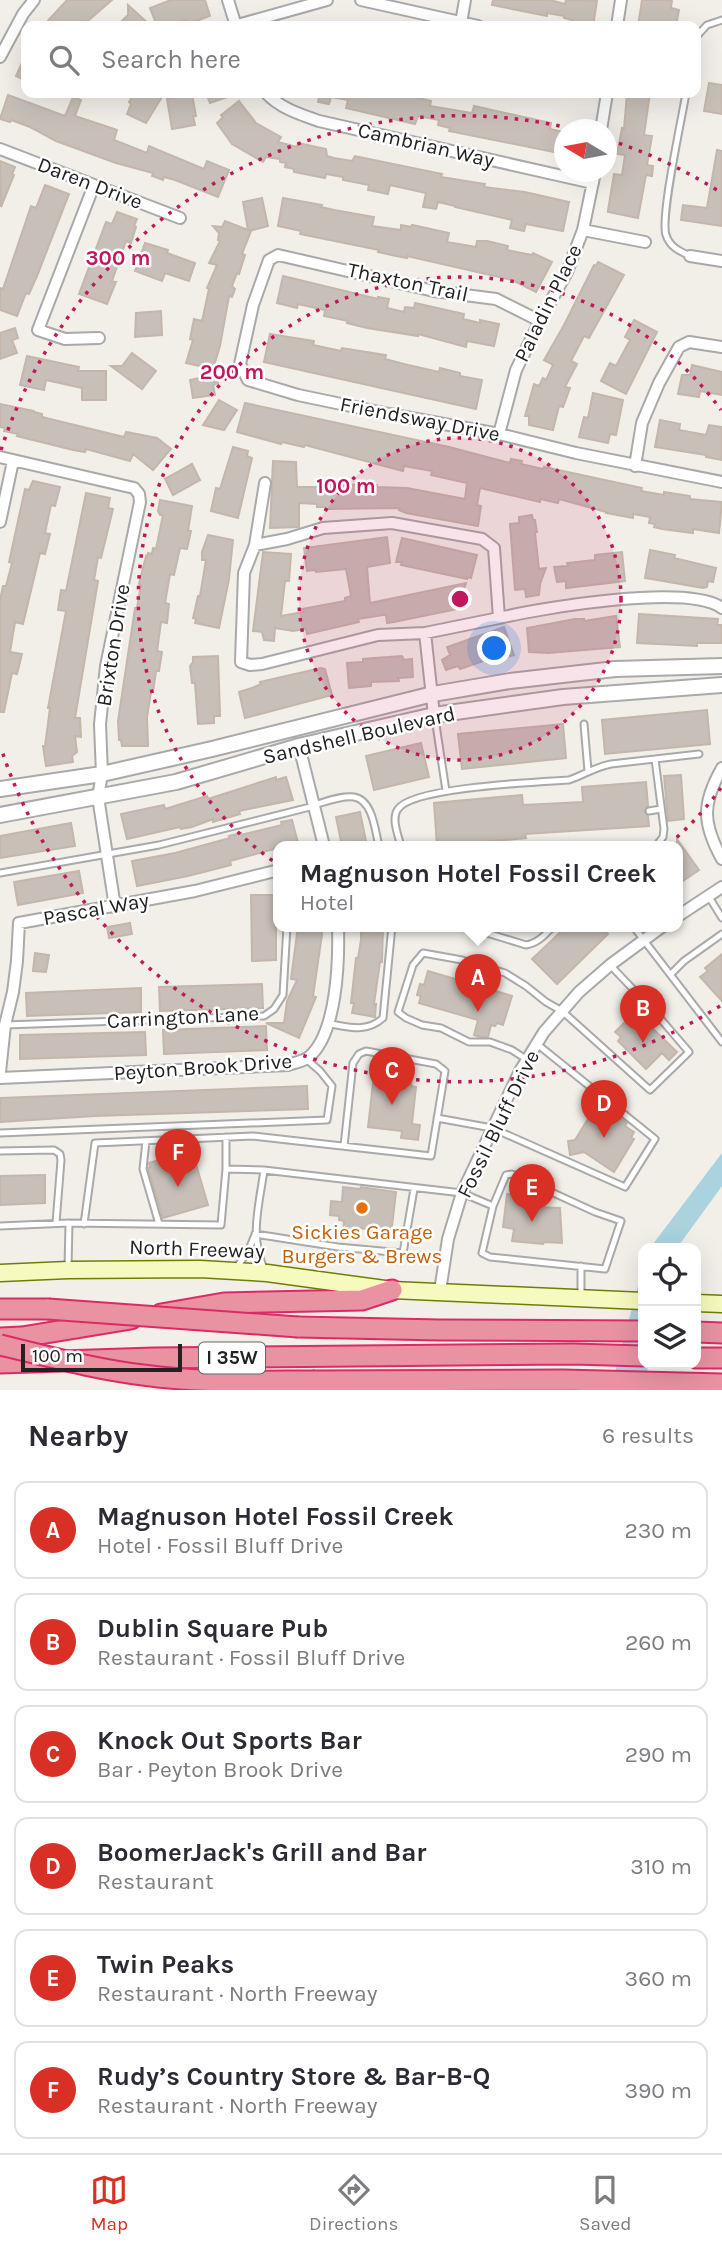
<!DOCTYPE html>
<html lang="en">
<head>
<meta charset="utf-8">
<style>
  body { margin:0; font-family:Karla,sans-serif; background:#f2f2f3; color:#2b2b33 }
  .controls { position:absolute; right:21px; bottom:21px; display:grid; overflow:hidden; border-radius:14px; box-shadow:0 7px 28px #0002 }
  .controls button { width:63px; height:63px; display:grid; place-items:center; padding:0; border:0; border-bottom:2px solid #e1e1e2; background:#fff; color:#2b2b33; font:35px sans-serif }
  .compass { position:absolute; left:554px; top:119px; width:63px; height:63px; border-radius:50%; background:#fff; box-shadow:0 7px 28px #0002; rotate:280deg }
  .scale { position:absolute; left:21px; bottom:18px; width:161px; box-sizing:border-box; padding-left:7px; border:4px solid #222; border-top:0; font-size:19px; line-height:24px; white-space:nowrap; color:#222; -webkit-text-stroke:5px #fff; paint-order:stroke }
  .you { position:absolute; left:495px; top:649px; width:24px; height:24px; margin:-18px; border:5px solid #fff; border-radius:50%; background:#1a73e8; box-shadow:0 0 0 10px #1a73e833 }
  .badge { display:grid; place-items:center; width:46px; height:46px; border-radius:50%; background:#d93025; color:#fff; font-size:23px; font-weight:700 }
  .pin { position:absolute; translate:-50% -58px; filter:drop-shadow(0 2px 4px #0008) }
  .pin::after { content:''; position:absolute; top:37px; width:24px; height:21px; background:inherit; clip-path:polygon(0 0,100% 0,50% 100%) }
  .popup { position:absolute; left:273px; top:841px; width:410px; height:91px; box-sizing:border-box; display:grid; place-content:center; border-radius:14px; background:#fff; filter:drop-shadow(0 2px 5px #0005); font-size:23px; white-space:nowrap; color:#7c7c81 }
  .popup b { font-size:26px; color:#2b2b33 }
  .popup::after { content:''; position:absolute; left:50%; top:100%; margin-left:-14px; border:14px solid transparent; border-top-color:#fff }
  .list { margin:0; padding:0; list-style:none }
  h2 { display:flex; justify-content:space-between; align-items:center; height:91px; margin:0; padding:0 28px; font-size:30px }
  h2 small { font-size:23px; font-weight:400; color:#7c7c81 }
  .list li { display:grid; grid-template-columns:46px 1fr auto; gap:21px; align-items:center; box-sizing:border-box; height:98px; margin:0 14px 14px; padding:0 14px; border:2px solid #e1e1e2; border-radius:14px }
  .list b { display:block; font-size:26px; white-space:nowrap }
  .list p { margin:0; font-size:23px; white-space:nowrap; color:#7c7c81 }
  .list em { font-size:23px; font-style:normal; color:#7c7c81 }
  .icon { flex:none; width:38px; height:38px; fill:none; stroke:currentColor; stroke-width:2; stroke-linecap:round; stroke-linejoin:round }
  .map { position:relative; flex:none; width:722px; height:1390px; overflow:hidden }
  .search { position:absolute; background:#fff; box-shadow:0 7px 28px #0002; left:21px; right:21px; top:21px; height:77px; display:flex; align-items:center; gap:18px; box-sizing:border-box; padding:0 24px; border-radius:14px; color:#7c7c81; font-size:26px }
  .sheet { height:763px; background:#fff }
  nav { display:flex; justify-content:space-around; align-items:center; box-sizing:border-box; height:98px; border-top:2px solid #e1e1e2; background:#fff; font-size:19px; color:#7c7c81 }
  nav a { display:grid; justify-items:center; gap:4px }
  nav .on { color:#d93025 }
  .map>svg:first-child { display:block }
</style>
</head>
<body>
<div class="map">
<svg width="722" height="1390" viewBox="0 0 722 1390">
  <rect width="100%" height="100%" fill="#f2efe9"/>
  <!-- water -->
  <path fill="#aad3df" d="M722,1153V1186L677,1248H650Z
    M643,1267V1364H649L643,1390H610Z"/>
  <!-- building -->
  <path fill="#c7bfb8" stroke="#c4b6ab" stroke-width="2" d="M67,0H112L82,26H43Z
    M171,0H205L210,16L188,24L186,20L170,26H157L150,8Z
    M493,0H550L565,4L566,0L597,1L593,26L571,23L572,20L564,18V16L547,13V16L492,5Z
    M642,0H672L671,8L679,10L676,26H638Z
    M128,5L151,26H128L122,21L128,15Z
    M26,54V81L16,76Z
    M709,83L722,85V114L704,111Z
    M134,93H154L162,97L146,123L127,114L131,104L129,102Z
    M206,93H236V94L210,103Z
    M320,93H406V95L431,101L430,106L472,113L474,106L551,123L550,129L564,132V154L449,131L450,128L438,125L439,120L418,116L415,124L346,108L348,100L331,97L329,104L318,102Z
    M627,93H650L644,135L652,136L647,165L653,166L652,176L646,175L638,218L608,212V210L614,174L622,175L625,155L617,154L622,128L624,129Z
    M192,94L196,116H193L195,125L172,129L167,99Z
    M8,95L65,116L73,97L81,100L75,116L117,130L114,140L147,153L149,146L204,169L207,161L229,170L218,197L175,180L164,177L163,180L152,176L153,173L116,163L56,141L30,127L11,120L10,122L0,119Z
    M239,101L256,123L281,137L278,142L297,147L298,143L326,149L327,156L334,158L352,161L355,156L442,174L441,177L485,184L484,187L525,192L569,202L563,231L526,224L524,231L510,228L512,220L455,207V206L438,202L436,209L423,207L426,193L390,185L388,194L368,190L369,185L343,180V177L326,174L325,178L294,172V169L285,167L286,163L280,162V159L266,157L263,162L232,144L217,123L223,117L221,115Z
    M717,150L722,151V226L681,220L683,205L707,208Z
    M0,161L15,167L12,174L14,175L1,207Z
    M45,185L69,194L37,276L29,294L26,293L17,316L0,310V288L3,289L31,206L36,208Z
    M262,198L268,226L249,231H251L242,254L245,255L239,274L237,273L232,286L235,289L232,297L229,296L220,346L213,369L186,363L193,340L190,339L194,319L202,321L209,289L207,288L217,265L209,263L220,241L218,240L219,233L213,226L222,227L225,221L248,230L243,202Z
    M283,198L322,205L321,207L334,210L374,217L372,226L401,230V225L411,227L412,225L449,233L447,242L476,247L477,241H487L508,246L507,250L532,255L533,253L552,262L536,292L512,280L407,256V258L396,256L378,252L379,250L300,234L301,231L278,226Z
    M117,212L137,219L134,226L136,227L131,243L126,241L112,281L116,282L107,304L79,294L106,222L112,224Z
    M145,243L168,250L167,253L195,263L189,281L165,273L162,281L135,271Z
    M598,262L624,275L589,338L584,336L571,361L577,364L565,387L570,388L563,407L559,406L553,430L529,425V416H525L534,384L539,386L543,378L546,380L553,365L544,360L564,325L594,265L596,266Z
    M283,276L378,299V297L389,299L387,308L404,312L405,307L414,308L415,303L464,314L463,319L480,323V320L499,324L494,346L467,341L466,347L418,334V336L367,328L347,323L348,321L324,316L325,310L298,304L297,308L277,303Z
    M161,311L162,335L135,337L136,313Z
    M634,320L657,332L626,394L601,381L610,363L616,366L630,340L625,337Z
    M15,328L18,338L12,340L17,353L0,359V333Z
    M270,334L314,341L313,345L341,351L342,348L386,355L385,359L408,365L439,372L440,368L460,373V376L482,380L476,409L264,362Z
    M132,353L156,371L142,389L111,366H122Z
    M27,356L79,367L78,371H106V400H82V388L46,380L44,390L20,385Z
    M692,365L722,372V395L700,391L699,397L678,394L682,375H690Z
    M217,374L218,383L213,385L215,395L193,398L190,380Z
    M593,393L623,400L616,435L610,434L608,443L579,437L584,417L588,418Z
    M219,400L237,410L224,430L203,425Z
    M245,403L449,447L510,463L511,459L522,461L521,464L543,469L544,467L642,488L641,491L664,495V492L690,496V499L722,502L719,533L693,529V533L662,529L654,527L655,524L649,523L650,517L633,514V518L606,513V512L559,499L558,503L540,499V502L480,488L477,505L481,506L478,526L406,513L399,510L400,508L325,509V507H317V504L299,503V527L270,528L273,461L296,462L297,487H325V484L377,485V487L407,488L465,499L467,483L431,475L432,471L404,466L403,471L305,445L304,447L282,442L281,444L237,432Z
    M0,404L34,411V412L42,414V417L124,437L126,432L157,438L171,449L153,470L133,454L130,461L86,449L85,452L73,450L17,436L18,434L4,431L5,428L0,427Z
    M660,420L680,424L679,430L706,435L709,425L722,427V460L706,457V455L655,447Z
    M233,447L248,451L247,456L252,458L238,518L211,511L216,488L220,489Z
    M192,464L200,480L173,495L165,479Z
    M33,481L60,487L55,506L51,505L45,533L50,534L45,554L40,553L23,624L15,622L10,652L22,654L17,674L12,673L4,712H0V600L3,586H6L12,563L9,562L25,489L29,490Z
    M86,493L110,498L108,508L113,509L101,558L98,557L94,580L98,581L75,718H80L81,737L75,736L77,752L72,756L73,762L46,766L43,746H45L50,708H48L66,611L58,610L61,590L66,591Z
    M160,500L192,506L188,531H191L187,549L180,548L174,575L170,574L165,603L169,604L167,623L161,622L157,651L162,652L159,671H156L153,692H151L147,717L148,746H122L121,740H119L118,721L135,608H137L141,585L139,584L146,556L147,557L148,553L152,554L153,548L156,549L163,515H160L158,511Z
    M532,515L533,520H535L537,532H535L539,569L546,568L540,584L539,595L526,597L525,589L515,590L510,524L519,523V517Z
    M208,535L233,540L229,579L219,628L195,623L196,619L193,618L198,596H200L206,560H202V552Z
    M387,537L390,563L367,567L370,603L466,583L464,589L467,607L394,622L387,623L386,615H383L358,619L359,622L307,634L306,629L293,631L275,628L274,641L264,640L262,632L253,631L263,552L291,554L289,581H285L281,616L303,612L302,609L345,601V598L351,596L346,569L316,572L315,570L307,571L304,548Z
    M402,538L477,555L471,578L467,577V579L401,565L402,562H396Z
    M650,550L675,555L674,558L716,568L713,582L708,581L707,587L703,588L645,578Z
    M622,552L625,581L566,588V581L557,582L554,567L568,566L567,563L595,560V555Z
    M639,614L718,619L717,625H722V643H697V646L637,643Z
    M616,616L620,647L548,653L529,652L527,628L575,619H584V621Z
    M504,627L514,655L487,663L486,660L460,669L458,666L446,670L442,660L450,655L447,647Z
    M218,656L220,716H214V723L198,724L195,683H192L190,666L193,662V657Z
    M402,656L404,660L412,659L413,677L398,678L399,681L371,682V686L349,688L347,663L363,662V659L374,658Z
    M321,668L325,669L332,695L245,718L239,692L252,688L261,684L260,682Z
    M707,710L710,744L605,754L602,720Z
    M563,724L566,758L462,769L458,734Z
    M421,743L429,777L374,790L366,756Z
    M681,775L684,819L668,821L664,776Z
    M276,777V780L286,777L293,800L239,811L240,814L213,822V819L192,827L181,829L180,827L127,839L121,814L164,805L165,809L207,796L208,799Z
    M646,782L648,806L644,811L648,816L649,826L525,834L526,838L460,844V846H437L434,803L522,795L523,805L583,802L582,787Z
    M360,812L367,846H342L336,817Z
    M292,820L298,843L278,846V848L230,861L231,865L188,876L137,886L132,861L175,853L230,838L229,836L241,833V835L282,825L281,822Z
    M71,823L75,846L0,858V836Z
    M677,839L699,870L677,885Z
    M79,871L83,893L18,905L14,882Z
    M251,895H276V960L252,961Z
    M130,923L132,934L109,938L107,927Z
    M298,926H321L322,935L313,996L316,997L299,1038L266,1023H284L287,1001L297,980L291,979Z
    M361,926L383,927L382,962H380L374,1004H376L375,1017L352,1013L354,1003H351L356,958H358L361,940Z
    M567,926H600L608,934L557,984L532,959Z
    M35,953L49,955L46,972L33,971Z
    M722,954V1001L700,977L708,971L705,968Z
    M428,971L512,996L503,1025L497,1023L495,1026L491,1025L488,1037H480L474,1035L478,1020L419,1003L421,996L417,995L420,984L424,985Z
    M262,984L263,1008L160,1011L159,987Z
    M141,988V1012L27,1016L26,993Z
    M633,1014L639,1020L641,1017L677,1052L669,1060L662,1053L646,1069L618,1041L621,1037L615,1032Z
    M266,1026L267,1050L164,1054L163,1030Z
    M145,1032L146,1055L20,1059V1035Z
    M393,1061L413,1065L411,1086L416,1087L412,1124L420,1125L418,1140L401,1138L402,1131L368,1127L373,1083L390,1085Z
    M307,1086L308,1109L95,1116L0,1122V1098Z
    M602,1104L627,1123L625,1126L634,1132L631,1138L634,1139L614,1172L584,1152L570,1155L568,1141L575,1140L591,1114L594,1116Z
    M193,1154L208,1205L163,1218L148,1168H150L149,1163L172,1156L173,1160Z
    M45,1175V1203L0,1205V1176Z
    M343,1187L360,1189L361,1187L396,1192L392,1226L385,1233L355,1227L354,1233L343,1232L344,1221L339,1220V1216L330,1215L331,1201L342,1202Z
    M507,1194L537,1197L536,1207L560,1208L562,1243L544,1242L543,1244L512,1241L514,1229L503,1227Z"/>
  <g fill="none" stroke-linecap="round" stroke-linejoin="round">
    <defs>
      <path id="service" d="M696,37L707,25L722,20
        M686,93C682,118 660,217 666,235C670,247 679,251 690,256
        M435,718L446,791
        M584,724L588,771
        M655,759L664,829L663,837L656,846
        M314,805C325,802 342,795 354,797C373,800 375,831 379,846
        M649,811L661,809
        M401,846C398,835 391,818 398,809C413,787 539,782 569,780C584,775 595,767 611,764L699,754
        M0,873L159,845L314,806
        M709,897L722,918
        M464,926L526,945C538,943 545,935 553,926
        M633,926L722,1042
        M671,974L684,961L722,934
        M330,1024C350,1027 366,1033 383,1018L392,926
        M5,1025L264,1016L274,1009L283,995L287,926
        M526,1059L512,1050L490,1042H469L441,1028L422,1025L406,1018L398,1012L413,965L423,953L462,960L505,973L526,986L546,1002L562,1011L650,1090L689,1052L653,1010L610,965
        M437,1118L492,1128L625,1187L655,1139L537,1044
        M0,1133L327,1120L332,1086L320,1071L306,1059
        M146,1141L143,1169L159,1224
        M0,1151L54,1150L60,1154L61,1160L56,1223
        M226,1169L264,1170
        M84,1224L95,1143L253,1136L431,1156L445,1071L436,1064L366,1051L359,1054L353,1063L344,1146
        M0,1226L69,1223
        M255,1234L338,1247L403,1253L414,1189
        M68,1268L69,1223L221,1225L226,1169V1137
        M236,1268L248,1252L254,1237
        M265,1271C249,1236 259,1207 264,1170L462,1193L493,1206L482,1253L490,1257L605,1269L621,1221L595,1212L512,1174L506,1175L493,1206
        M581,1298V1266"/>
      <path id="minor" d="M228,0L236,26
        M361,0L478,26
        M461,23L465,0
        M234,26L327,0
        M617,26L621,0
        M0,57L23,14L34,0
        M266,93C280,108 299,114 319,121L593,183
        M601,130L607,93
        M0,149L180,218
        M94,185L38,330L65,339L99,338
        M583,230L645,242
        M690,256L722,261
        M540,321L496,299L434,291L278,255L269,260L253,305L240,364L248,380L298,395L389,414L499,434L576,453L722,482
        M499,434L516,370L540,321L567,272L583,230L595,172
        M0,457L134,488L139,494L140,502L106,666L100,724L102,774L98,797L115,907
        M635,466L642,423L659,383L679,347L689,342L722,347
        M0,522L13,461
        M255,545L287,539L323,528L392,523L482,539L494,548L499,618L425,633L378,635L262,664L250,665L241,662L244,573L255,545L265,483
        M499,618C542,608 688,583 722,608
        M425,633L434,715
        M299,746L324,846
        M722,768C702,803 702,823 722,859
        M678,916L722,887
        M0,1072L5,1025L13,992L17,961L19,923L195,891L279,870
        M0,1078L288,1065C294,1063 304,1061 309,1057C337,1033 339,962 338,926
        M440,1291L448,1239L462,1193L520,1071L544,1032L579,992L610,965L663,926"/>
      <path id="tertiary" d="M0,789L102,774L212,749L433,694L510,681L615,669L722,666
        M0,815L176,782L299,746L434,715L563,697L722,685"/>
      <path id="secondary" d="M0,1273L68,1270L200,1269L267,1273L392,1290L643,1301
        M696,1303L722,1304"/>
      <path id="motorway" d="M0,1309H48
        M161,1314L224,1303L362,1300L392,1290
        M298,1327L440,1330L643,1331
        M696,1332L722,1333
        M0,1338L22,1337L131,1319
        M696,1358H722
        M0,1363L154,1358L573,1354L643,1356
        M315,1381L563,1380L722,1384"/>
    </defs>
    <!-- service casing -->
    <use href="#service" stroke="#a9a9a9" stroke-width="9"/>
    <!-- minor casing -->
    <use href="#minor" stroke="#a9a9a9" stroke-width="14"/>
    <!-- tertiary casing -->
    <use href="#tertiary" stroke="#a9a9a9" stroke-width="18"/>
    <!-- secondary casing -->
    <use href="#secondary" stroke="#707d05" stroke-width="19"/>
    <!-- motorway casing -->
    <use href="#motorway" stroke="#dc2a67" stroke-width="23"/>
    <!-- service -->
    <use href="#service" stroke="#fff" stroke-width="5"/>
    <!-- minor -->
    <use href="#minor" stroke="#fff" stroke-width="10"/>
    <!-- tertiary -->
    <use href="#tertiary" stroke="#fff" stroke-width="14"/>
    <!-- secondary -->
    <use href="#secondary" stroke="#f7fabf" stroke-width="16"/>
    <!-- motorway -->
    <use href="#motorway" stroke="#e892a2" stroke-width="19"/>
    <defs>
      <path id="motorway-bridge" d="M48,1309L298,1327
        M0,1345C47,1356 94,1369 143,1375C200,1383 258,1381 315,1381"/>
    </defs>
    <!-- motorway-bridge casing -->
    <use href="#motorway-bridge" stroke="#dc2a67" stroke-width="23" stroke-linecap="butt"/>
    <!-- motorway-bridge -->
    <use href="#motorway-bridge" stroke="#e892a2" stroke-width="19"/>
  </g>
  <!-- distance rings -->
  <circle cx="460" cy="599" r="161" fill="#c2185b" fill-opacity=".12"/>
  <g fill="none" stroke="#c2185b" stroke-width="3.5" stroke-dasharray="3.5 7">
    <circle cx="460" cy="599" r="161"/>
    <path d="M721 788A322 322 0 1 1 721 410"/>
    <path d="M720 1006A483 483 0 0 1 1 748M1 450A483 483 0 0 1 573 129M609 140A483 483 0 0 1 720 192"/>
  </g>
  <!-- markers -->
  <circle fill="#e8710a" stroke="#fff" stroke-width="2.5" cx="362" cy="1208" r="7"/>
  <g text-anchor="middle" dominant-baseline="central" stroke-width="5" stroke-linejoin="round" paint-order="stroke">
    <!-- shield labels -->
    <rect fill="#fff" stroke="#646464" stroke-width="2" x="199" y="1342.5" width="66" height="31" rx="5"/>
    <g font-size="19" font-weight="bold" fill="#222">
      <text x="232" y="1358">I 35W</text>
    </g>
    <!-- street labels -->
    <g font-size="21" fill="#222" stroke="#fff">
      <text transform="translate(426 145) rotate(13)">Cambrian Way</text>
      <text transform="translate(90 183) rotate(21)">Daren Drive</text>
      <text transform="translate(408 282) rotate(12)">Thaxton Trail</text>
      <text transform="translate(548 303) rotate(-64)">Paladin Place</text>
      <text transform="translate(420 419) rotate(11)">Friendsway Drive</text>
      <text transform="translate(113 645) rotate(-81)">Brixton Drive</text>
      <text transform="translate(359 735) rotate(-13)">Sandshell Boulevard</text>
      <text transform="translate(96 909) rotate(-10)">Pascal Way</text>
      <text transform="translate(183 1017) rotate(-3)">Carrington Lane</text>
      <text transform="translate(203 1067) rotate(-4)">Peyton Brook Drive</text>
      <text transform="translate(498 1124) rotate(-64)">Fossil Bluff Drive</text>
      <text transform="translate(197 1249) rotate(2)">North Freeway</text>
    </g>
    <!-- food labels -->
    <g font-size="21" fill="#c56008" stroke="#fff">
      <text x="362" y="1232">Sickies Garage<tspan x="362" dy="24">Burgers &amp; Brews</tspan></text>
    </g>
  </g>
  <circle cx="460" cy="599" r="10" fill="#c2185b" stroke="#fff" stroke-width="3.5"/>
  <g font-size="21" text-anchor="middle" font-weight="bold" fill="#c2185b" stroke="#fff" stroke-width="5" stroke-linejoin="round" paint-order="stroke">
    <text x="118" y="265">300 m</text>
    <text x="232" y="379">200 m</text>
    <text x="346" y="493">100 m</text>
  </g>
</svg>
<div class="controls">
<button><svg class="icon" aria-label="locate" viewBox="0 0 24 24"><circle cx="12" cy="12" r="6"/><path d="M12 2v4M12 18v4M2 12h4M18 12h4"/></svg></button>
<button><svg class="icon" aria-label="layers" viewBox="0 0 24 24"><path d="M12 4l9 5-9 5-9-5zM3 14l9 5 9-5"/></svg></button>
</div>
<svg class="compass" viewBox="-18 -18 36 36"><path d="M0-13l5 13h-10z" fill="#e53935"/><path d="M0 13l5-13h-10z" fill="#7c7c81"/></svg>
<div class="scale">100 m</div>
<div class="you"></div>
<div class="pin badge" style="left:478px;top:1012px">A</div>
<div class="popup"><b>Magnuson Hotel Fossil Creek</b>Hotel</div>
<div class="pin badge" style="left:643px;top:1043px">B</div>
<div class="pin badge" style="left:392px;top:1105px">C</div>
<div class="pin badge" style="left:604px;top:1138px">D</div>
<div class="pin badge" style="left:532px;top:1222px">E</div>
<div class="pin badge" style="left:178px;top:1187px">F</div>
<div class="search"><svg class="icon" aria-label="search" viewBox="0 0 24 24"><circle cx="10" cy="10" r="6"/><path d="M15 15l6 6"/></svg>Search here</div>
</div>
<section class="sheet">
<h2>Nearby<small>6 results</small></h2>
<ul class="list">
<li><span class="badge">A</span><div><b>Magnuson Hotel Fossil Creek</b><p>Hotel · Fossil Bluff Drive</p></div><em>230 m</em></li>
<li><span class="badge">B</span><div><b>Dublin Square Pub</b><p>Restaurant · Fossil Bluff Drive</p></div><em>260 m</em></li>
<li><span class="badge">C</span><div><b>Knock Out Sports Bar</b><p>Bar · Peyton Brook Drive</p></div><em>290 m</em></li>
<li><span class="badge">D</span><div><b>BoomerJack's Grill and Bar</b><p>Restaurant</p></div><em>310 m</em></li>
<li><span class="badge">E</span><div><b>Twin Peaks</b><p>Restaurant · North Freeway</p></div><em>360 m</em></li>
<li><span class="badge">F</span><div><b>Rudy’s Country Store &amp; Bar-B-Q</b><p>Restaurant · North Freeway</p></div><em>390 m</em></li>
</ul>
</section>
<nav>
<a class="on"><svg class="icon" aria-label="map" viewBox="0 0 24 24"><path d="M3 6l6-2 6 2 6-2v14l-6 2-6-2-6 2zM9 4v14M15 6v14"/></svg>Map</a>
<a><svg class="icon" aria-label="directions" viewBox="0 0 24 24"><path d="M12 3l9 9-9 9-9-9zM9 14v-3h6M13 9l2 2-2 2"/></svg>Directions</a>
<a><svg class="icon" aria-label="saved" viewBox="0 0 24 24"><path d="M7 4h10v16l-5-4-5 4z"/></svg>Saved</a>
</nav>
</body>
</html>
